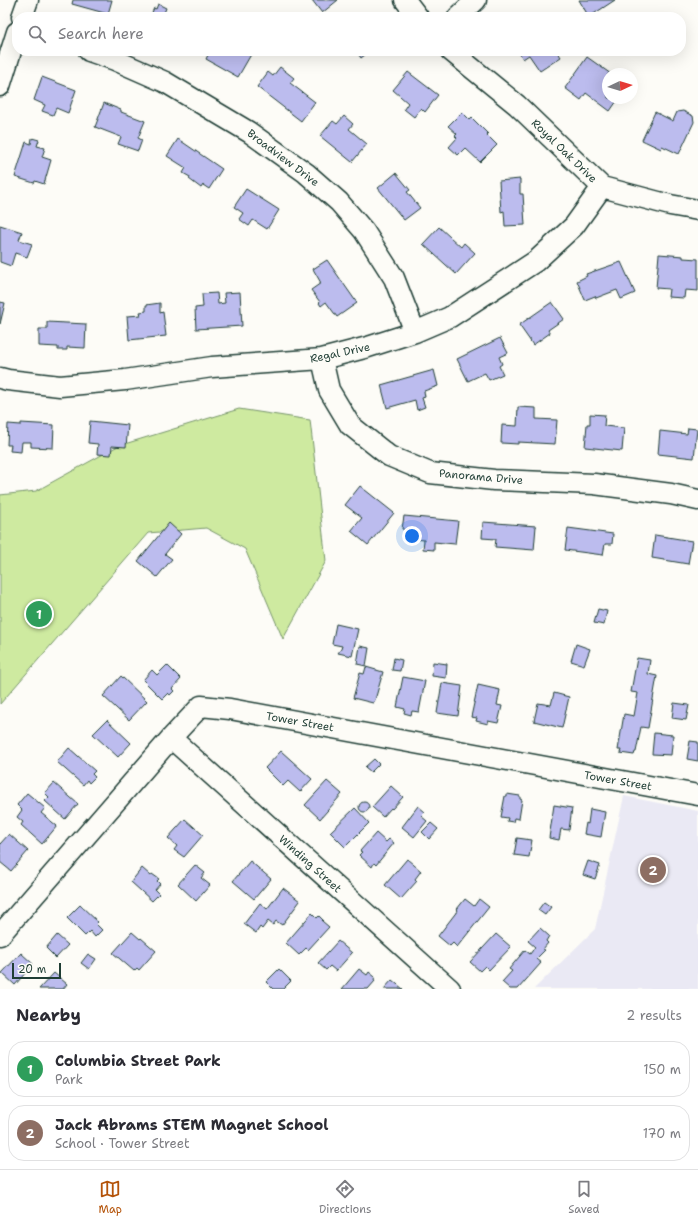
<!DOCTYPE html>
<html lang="en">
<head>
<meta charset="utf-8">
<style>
  body { margin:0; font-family:"Shantell Sans",sans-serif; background:#f2f2f3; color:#2b2b33 }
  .compass { position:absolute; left:602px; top:68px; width:36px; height:36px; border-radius:50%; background:#fff; box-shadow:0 4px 16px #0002; rotate:86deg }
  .scale { position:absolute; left:12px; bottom:10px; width:49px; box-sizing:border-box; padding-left:4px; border:2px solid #1f3d34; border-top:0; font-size:11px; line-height:14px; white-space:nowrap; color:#1f3d34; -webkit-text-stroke:3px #fdfcf7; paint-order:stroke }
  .you { position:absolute; left:412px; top:536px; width:14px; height:14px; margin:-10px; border:3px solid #fff; border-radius:50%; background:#1a73e8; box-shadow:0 0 0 6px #1a73e833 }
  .badge { display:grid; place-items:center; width:26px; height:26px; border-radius:50%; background:#b45309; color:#fff; font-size:13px; font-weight:700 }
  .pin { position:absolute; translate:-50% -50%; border:2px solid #fff; box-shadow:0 1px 4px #0006 }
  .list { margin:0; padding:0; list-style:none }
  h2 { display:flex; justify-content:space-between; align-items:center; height:52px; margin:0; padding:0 16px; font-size:17px }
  h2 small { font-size:13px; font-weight:400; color:#7c7c81 }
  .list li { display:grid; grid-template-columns:26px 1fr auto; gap:12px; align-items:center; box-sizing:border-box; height:56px; margin:0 8px 8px; padding:0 8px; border:1px solid #e1e1e2; border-radius:16px }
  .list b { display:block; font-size:15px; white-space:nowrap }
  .list p { margin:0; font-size:13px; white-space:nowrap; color:#7c7c81 }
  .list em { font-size:13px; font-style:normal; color:#7c7c81 }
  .icon { flex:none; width:22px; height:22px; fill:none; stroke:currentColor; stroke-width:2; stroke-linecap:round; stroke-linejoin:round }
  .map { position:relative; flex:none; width:698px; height:989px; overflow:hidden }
  .search { position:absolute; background:#fff; box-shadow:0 4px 16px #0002; left:12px; right:12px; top:12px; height:44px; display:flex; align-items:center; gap:10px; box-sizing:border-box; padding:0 14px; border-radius:16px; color:#7c7c81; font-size:15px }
  .sheet { height:180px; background:#fff }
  nav { display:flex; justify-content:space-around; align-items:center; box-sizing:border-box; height:56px; border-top:1px solid #e1e1e2; background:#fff; font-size:11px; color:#7c7c81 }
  nav a { display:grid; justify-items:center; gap:2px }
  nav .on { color:#b45309 }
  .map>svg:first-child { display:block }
</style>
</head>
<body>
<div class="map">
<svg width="698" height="989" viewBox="0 0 698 989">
  <rect width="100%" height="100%" fill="#fdfcf7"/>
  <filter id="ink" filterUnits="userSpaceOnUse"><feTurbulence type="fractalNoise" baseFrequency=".025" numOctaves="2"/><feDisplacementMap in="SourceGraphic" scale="8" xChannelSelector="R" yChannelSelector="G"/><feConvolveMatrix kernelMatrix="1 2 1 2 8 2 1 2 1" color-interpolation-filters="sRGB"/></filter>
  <g filter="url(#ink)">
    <!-- built -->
    <path fill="#eae9f4" d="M624,796L698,811V989H534L595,929Z"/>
    <!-- green -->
    <path fill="#ceeaa0" stroke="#76946a" d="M239,409L310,420L326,561L283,639L245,549L206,528L148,533L0,704V495L36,491L118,446Z"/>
    <!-- building -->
    <path fill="#bcbcee" stroke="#1f3d34" d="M73,0H112L108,14L72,4Z
      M312,0H338L322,13Z
      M579,0H615L589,17Z
      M158,4L166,8L164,13L173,17H150L154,8L156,9Z
      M210,51H253L238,77L206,59Z
      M356,51H370L361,58Z
      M518,51H557L561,57L540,71L529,55L523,59Z
      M587,57L611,74H608V98H619L610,111L586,93L581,100L565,88Z
      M280,67L294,78L290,83L315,102L301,121L257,87L268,72L273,76Z
      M408,72L438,95L425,112L421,108L414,117L404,109L408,103L393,90Z
      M42,77L76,90L68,113L56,108L53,115L42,111L45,105L34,100Z
      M104,103L121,110V112L145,121L138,138L142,140L138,151L118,144L121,137L95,127Z
      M683,111L693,116L694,122L679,154L662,146L661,149L642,140L655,112L673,121L677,112Z
      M462,112L470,120L472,118L488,134L487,135L497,145L480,162L465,148L458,155L449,147L457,138L455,136L457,134L448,126Z
      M344,116L353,124L349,129L367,144L352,162L320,136L333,121L337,124Z
      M32,138L39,140L37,146L45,148L42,157L51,160L44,184L35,181L34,183L15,177L26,142L31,144Z
      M178,139L222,169L209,189L203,185L201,188L189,179L190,177L183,173L186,168L167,156Z
      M396,173L410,190L407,192L420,208L404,220L378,188Z
      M520,179V194H523L525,225L505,226L504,211L501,212L499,181Z
      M246,189L279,210L267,229L253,220L249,226L239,219L243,213L234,207Z
      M0,225L22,232L19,240L32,244L27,257L15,253L11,266L0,262Z
      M439,227L461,247L464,243L475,253L456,274L423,244Z
      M659,254L683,256V258L698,259V291L685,290L684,298L668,297L669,289L656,288Z
      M327,260L357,303L337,317L326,302L321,306L319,303L320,302L311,290L321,283L313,269Z
      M621,262L635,293L621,299L617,290L596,298L595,296L585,300L577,281L587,276L586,274Z
      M240,292L242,326L196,329L195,308L203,307L202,294L217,293L218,304L225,303L224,293Z
      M0,302L5,303L0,324Z
      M552,302L564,319L548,330L550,333L533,345L519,325Z
      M160,303V313L163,312L166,336L129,340L127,316L141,315L140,312L146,311V305Z
      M47,322L86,324L85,348L67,347V350H58V347L39,346V329H47Z
      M500,338L508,353L499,357L502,364L499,366L503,374L489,380L485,373L468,381L457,359Z
      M434,370L438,386L424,391L425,397L422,398L425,407L417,410L415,400L387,408L381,385Z
      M518,407L536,408V419L557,420L555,444L518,442V444L501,443L502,425L517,426Z
      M590,414L605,415L604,426L624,428L622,451L585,447L587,424H590Z
      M90,421L128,425L126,447L112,446L111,455L97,454L98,444L88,443Z
      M21,423L54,425L53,448L31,447V442H22L21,452L10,451L11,445H7L8,424L21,425Z
      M688,428L697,429L694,458L658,454L660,431L687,434Z
      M360,486L394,513L368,545L351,531L362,518L345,505Z
      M404,516L458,521L455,544L434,542V550L423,549L424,540L405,538L406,530L402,529Z
      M483,522L536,526L534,550L495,547L496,539L482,538Z
      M169,523L181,534L165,554L172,559L157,577L138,561Z
      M568,528L613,534L612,544H605L603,555L565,550Z
      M655,535L692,541L688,564L652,558Z
      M598,609L607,611L604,625L594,623Z
      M336,624L358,629L352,656L338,653L341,649L342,646L332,644Z
      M576,644L590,649L584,665L571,661Z
      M360,646L369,648L366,666L357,664Z
      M394,658L402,660L400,671L392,670Z
      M637,658L650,660L648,674L657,676L648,728L641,727L636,752H635L634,755L620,753L621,750H618L624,714L634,716L638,693L631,692Z
      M433,662L447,664L446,678L432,676Z
      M167,665L181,679L172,689L174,691L170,695L168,693L162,699L143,680L152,670L157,675Z
      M366,667L383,672L375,700L373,703L353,698L360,673L364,674Z
      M121,676L147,701L129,720L103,696Z
      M403,677L425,681L419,712L412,711L411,715L404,713L405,709L397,707Z
      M442,683L462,686L458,716L437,713Z
      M478,685L500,690L497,705L502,706L498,723L488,721V724L476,721L477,718L471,717Z
      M554,693L569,697L562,728L534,721L538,703L551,705Z
      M674,703L689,705L686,720L672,718Z
      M107,720L131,743L118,757L93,734Z
      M654,733L673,735L671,755L652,754Z
      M690,741L698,742V761L687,759Z
      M69,748L95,771L92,774L95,777L89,783L87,780L83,785L57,762Z
      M281,751L312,779L300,792L288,781L283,786L265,768Z
      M374,759L379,764L371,772L365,767Z
      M327,781L342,794L320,819L305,805Z
      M54,783L78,804L65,819L45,801L49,797L45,793Z
      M391,786L403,797L392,809L391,808L383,817L372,807Z
      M27,793L45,808L41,813L57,826L42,844L21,825L23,822L17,817L22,810L17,805Z
      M507,794L520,796V799L522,800L519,819L514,818L513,822L507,821L508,818L501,817L505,796H507Z
      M359 807a5 5 0 1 1 10 0a5 5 0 1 1-10 0Z
      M554,805L572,808L569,830L561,829L559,840L549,838Z
      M418,806L425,812L421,816L427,821L414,837L402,827Z
      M355,808L369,823L345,847L330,832Z
      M590,809L605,812L601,837L584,834L586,823L588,824Z
      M185,819L203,835L184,857L174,850L177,846L168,838Z
      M431,823L438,829L429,839L422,832Z
      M376,833L386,842L389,839L394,843L376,865L374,863L372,867L359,855L362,852L360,851Z
      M9,834L28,851L11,871L0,862V844Z
      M517,838L532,840L529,857L514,855Z
      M407,859L421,871L415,879L417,881L401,899L385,885Z
      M250,861L271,879L254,899L233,881Z
      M588,861L600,865L595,879L583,875Z
      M195,865L205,873L201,878L210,885L196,901L178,884Z
      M142,868L151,876L152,874L159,879L157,881L160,884L155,890L159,894L152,901L131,882Z
      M283,888L300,901L282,925L276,921L273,925L268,921L262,929L260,927L256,933L244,924L260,903L267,909Z
      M465,899L474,906L479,899L489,907L457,947L453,943L450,946L438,936L458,910L457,909Z
      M544,902L551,907L545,915L538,910Z
      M80,905L98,922L96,924L102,930L95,937L90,931L85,936L67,918Z
      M312,913L317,918L319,916L323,920L322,921L329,927L308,950L306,948L299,955L286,943Z
      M540,928L549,936L546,941L548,943L543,949L545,950L536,959L541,963L518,989H510L502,982L512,971L509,969L525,950L530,954L535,947L528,941Z
      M132,932L140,939L141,938L156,951L139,970L137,968L134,971L113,953Z
      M496,934L511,947L489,970L485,966L480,971L470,962Z
      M57,935L68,945L56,958L46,948Z
      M338,941L352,953L336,971L330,966L326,970L318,963Z
      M21,953L33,964L15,985L2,973Z
      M88,954L96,959L89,969L81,963Z
      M279,969L291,981L283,989H273L266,982Z
      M359,969L367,975L369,972L375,977L374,979L375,981L368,989H342Z
      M54,973L67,984L63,989H39Z
      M392,980L403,989H384Z"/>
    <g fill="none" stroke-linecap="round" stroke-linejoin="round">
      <defs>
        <path id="minor" d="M405,0L418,17
          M22,17L28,0
          M458,17L476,0
          M89,51L115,60L165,82L249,132L306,173L339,202L364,231L394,278L415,332
          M451,51L517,105L602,187L670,205L698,210
          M0,86L17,32
          M322,359L329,390L350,425L389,456L430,473L494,480L594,484L671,494L698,500
          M0,378L8,380L60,386L125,380L212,367L322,359L368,347L415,332L450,317L536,261L574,226L602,187
          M171,738L450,989
          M0,935L171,738L201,706L230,709L698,795"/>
      </defs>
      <!-- minor casing -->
      <use href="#minor" stroke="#1f3d34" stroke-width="23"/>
      <!-- minor -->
      <use href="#minor" stroke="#fdfcf7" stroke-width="20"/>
    </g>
  </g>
  <g text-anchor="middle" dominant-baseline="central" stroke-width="4" stroke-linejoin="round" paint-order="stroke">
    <!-- street labels -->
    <g font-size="11" fill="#1f3d34" stroke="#fdfcf7">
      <text transform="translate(564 151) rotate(44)">Royal Oak Drive</text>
      <text transform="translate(283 158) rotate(37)">Broadview Drive</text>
      <text transform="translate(340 353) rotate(-12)">Regal Drive</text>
      <text transform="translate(481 477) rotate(5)">Panorama Drive</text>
      <text transform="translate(300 722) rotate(10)">Tower Street</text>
      <text transform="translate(618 781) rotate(10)">Tower Street</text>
      <text transform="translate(310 864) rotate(42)">Winding Street</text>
    </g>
  </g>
</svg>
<svg class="compass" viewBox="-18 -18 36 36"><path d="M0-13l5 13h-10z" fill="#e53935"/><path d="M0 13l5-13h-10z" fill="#7c7c81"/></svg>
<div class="scale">20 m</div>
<div class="you"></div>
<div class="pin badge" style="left:39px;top:614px;background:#2e9e5b">1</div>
<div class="pin badge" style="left:653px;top:870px;background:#8d6e63">2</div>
<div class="search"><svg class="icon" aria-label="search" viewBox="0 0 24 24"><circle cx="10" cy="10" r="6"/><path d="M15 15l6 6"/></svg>Search here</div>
</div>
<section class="sheet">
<h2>Nearby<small>2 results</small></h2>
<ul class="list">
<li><span class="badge" style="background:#2e9e5b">1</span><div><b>Columbia Street Park</b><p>Park</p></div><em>150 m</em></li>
<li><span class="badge" style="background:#8d6e63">2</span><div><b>Jack Abrams STEM Magnet School</b><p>School · Tower Street</p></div><em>170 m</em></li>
</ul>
</section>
<nav>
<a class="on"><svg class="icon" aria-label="map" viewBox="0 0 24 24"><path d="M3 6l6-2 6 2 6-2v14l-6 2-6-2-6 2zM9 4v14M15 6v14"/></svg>Map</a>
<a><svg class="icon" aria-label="directions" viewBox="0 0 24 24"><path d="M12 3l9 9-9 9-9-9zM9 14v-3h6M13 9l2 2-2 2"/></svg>Directions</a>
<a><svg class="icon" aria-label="saved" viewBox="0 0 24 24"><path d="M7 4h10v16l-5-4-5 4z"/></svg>Saved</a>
</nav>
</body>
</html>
